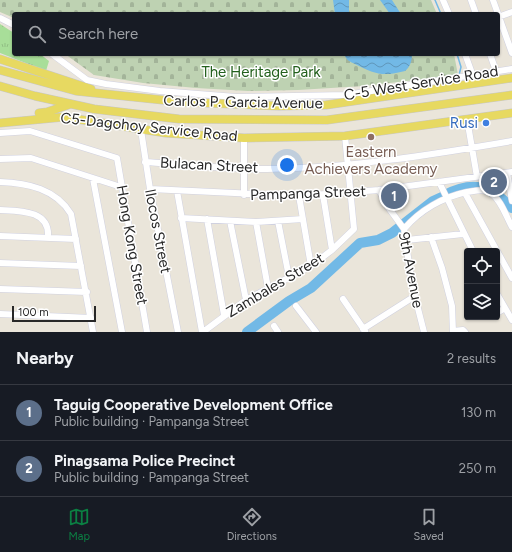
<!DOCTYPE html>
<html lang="en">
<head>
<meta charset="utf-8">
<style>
  body { margin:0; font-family:Figtree,sans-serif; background:#242831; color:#f1f3f6 }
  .controls { position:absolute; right:12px; bottom:12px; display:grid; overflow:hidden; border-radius:4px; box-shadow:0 1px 3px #0004 }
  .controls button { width:36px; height:36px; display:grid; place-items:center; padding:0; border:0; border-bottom:1px solid #363941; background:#171b24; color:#f1f3f6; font:20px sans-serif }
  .scale { position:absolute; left:12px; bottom:10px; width:84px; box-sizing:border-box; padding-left:4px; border:2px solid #282828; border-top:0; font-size:11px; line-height:14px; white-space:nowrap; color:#282828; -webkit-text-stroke:3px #fff; paint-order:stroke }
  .you { position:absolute; left:287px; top:165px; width:14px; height:14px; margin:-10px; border:3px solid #fff; border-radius:50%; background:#1a73e8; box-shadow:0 0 0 6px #1a73e833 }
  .badge { display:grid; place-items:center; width:26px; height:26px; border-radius:50%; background:#0b8043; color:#fff; font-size:13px; font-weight:700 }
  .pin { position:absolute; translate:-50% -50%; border:2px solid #fff; box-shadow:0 1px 4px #0006 }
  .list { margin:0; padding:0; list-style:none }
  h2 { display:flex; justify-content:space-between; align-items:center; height:52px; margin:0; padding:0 16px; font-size:17px }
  h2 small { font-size:13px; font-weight:400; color:#9ea1a6 }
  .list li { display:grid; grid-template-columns:26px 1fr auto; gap:12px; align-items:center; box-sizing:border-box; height:56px; padding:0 16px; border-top:1px solid #363941 }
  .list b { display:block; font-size:15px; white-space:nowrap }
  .list p { margin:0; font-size:13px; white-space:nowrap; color:#9ea1a6 }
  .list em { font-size:13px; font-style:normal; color:#9ea1a6 }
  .icon { flex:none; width:22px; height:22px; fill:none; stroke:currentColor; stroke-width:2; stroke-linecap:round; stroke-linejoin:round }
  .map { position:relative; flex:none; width:512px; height:332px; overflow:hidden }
  .search { position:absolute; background:#171b24; box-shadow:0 1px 3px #0004; left:12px; right:12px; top:12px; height:44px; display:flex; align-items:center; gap:10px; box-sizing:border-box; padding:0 14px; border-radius:4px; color:#9ea1a6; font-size:15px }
  .sheet { height:164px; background:#171b24 }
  nav { display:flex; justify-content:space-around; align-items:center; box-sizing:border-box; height:56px; border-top:1px solid #363941; background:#171b24; font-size:11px; color:#9ea1a6 }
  nav a { display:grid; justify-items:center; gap:2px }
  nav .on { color:#0b8043 }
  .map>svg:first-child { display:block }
</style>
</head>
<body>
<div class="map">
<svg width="512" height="332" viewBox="0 0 512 332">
  <defs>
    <pattern id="cemetery-stones" width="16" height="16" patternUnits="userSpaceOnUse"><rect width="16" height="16" fill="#bed2b2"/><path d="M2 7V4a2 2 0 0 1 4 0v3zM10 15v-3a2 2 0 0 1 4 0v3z" fill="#a3b499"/></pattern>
    <pattern id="park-tufts" width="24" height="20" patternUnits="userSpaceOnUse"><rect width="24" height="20" fill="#a8de99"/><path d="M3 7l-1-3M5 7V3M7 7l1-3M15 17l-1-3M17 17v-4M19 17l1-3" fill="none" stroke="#91be84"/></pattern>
    <pattern id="water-waves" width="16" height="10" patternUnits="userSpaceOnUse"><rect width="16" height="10" fill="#72b9e6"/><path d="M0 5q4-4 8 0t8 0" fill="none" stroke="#5e96ba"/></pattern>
  </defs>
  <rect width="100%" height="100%" fill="#eae5da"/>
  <!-- cemetery -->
  <path fill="url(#cemetery-stones)" d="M0,0H431L437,14H14V18L0,12Z
    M65,54H454L458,75L364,86L298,90L248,91L196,88L143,83L94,75Z"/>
  <!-- park -->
  <path fill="url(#park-tufts)" d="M0,24L14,33V54H40L49,61L46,71L0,53Z"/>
  <!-- water -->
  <path fill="url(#water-waves)" d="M333,0H349V14H335Z
    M380,0H392L401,14H390Z
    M344,54H412C412,61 410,67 405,71C383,77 374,74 355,64C349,61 347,61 344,54Z"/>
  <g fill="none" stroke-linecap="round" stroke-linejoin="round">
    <!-- stream -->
    <path stroke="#72b9e6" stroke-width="1.5" d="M435,0L441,14
      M457,54L461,67L459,75"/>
    <!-- river -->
    <path stroke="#72b9e6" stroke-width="10" d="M445,195C473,180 491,186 512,208
      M247,332L289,301L311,288L360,243L378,240L392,233L433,201L444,196"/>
    <defs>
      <path id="minor" d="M443,0L449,14
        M471,0L476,14
        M493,0L512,53
        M498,17L512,12
        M0,18L14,25
        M52,54L87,80L106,84L160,91L236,97L346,95L512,69
        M465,54L473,76
        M490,54L496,71
        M467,119L477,177
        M141,130L150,189L178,332
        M0,133L30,131L117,158L147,332
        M244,138V195
        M0,159L31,158L121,187
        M145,162C186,165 226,169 267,169C349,168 431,155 512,141
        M507,173L512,201
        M93,179L122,332
        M0,182C28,183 56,189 71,214L93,332
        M439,182L473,251
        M150,189L299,196L379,190L512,172
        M379,190L388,207L404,229L412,285L424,332
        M177,191L202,332
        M465,193L512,278
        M323,195L332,250
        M299,196L311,266
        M0,210C20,211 50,210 48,237
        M181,218L256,222L303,219
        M207,219L224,315
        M230,221L246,300
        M278,221L289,277
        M256,222L268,288
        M404,229C420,210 443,197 467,192C475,191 483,188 491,193C501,200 506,216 512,227
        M0,236L76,239
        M431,237L442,268L452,306L453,332
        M407,240L463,234
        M0,263L81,266
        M0,289L87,292
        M497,294L512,320
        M343,299L365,331
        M296,306L316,332
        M497,313L505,308
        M0,314L91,318
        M274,326L278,332
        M363,329L415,296
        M453,331L463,330L465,332
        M203,332L246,300L311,266L332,250L354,229L345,136"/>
      <path id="major" d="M0,59L91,89
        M0,70L76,91L182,102L279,106L326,105L512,78
        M0,86L35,96L94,109L179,119L327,120L512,95
        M39,113L47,112L68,105
        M0,123L64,117L166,133L244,138L345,136L512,113"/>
    </defs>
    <!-- minor casing -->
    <use href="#minor" stroke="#d0d1e0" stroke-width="7"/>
    <!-- major casing -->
    <use href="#major" stroke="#c7c7c7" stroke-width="9"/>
    <!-- minor -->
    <use href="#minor" stroke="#fff" stroke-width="6"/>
    <!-- major -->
    <use href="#major" stroke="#e7d961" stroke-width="8"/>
  </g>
  <!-- markers -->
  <circle fill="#3f7fe0" stroke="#fff" stroke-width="1.5" cx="486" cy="123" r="4"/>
  <circle fill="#8d6e63" stroke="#fff" stroke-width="1.5" cx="371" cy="137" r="4"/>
  <g text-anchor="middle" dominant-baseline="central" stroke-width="3" stroke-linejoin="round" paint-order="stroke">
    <!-- park labels -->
    <g font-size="15" fill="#23601d" stroke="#fff">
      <text x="261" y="72">The Heritage Park</text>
    </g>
    <!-- street labels -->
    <g font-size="15" fill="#282828" stroke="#fff">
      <text transform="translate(421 83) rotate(-9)">C-5 West Service Road</text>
      <text transform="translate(243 102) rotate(1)">Carlos P. Garcia Avenue</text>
      <text transform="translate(149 127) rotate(6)">C5-Dagohoy Service Road</text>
      <text transform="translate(209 165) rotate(3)">Bulacan Street</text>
      <text transform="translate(308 193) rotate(-2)">Pampanga Street</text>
      <text transform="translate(158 231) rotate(79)">Ilocos Street</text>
      <text transform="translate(132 245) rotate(80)">Hong Kong Street</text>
      <text transform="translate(411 270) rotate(79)">9th Avenue</text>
      <text transform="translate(275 285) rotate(-31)">Zambales Street</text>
    </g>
    <!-- shop labels -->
    <g font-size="15" fill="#366cbe" stroke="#fff" text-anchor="end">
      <text x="478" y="123">Rusi</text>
    </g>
    <!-- education labels -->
    <g font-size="15" fill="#785e54" stroke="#fff">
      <text x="371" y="152">Eastern<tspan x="371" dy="17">Achievers Academy</tspan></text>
    </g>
  </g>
</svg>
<div class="controls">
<button><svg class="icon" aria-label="locate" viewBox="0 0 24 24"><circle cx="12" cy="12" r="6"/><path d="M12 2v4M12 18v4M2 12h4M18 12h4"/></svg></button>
<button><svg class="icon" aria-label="layers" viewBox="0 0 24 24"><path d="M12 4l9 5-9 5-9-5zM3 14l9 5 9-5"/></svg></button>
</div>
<div class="scale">100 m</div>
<div class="you"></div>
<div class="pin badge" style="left:394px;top:196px;background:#5c6f8a">1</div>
<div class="pin badge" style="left:494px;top:182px;background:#5c6f8a">2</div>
<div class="search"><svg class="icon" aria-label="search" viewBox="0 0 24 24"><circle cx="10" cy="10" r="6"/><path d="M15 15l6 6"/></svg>Search here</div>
</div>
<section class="sheet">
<h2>Nearby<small>2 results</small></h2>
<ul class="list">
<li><span class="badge" style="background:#5c6f8a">1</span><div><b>Taguig Cooperative Development Office</b><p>Public building · Pampanga Street</p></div><em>130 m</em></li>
<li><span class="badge" style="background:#5c6f8a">2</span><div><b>Pinagsama Police Precinct</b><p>Public building · Pampanga Street</p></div><em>250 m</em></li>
</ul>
</section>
<nav>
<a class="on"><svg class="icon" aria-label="map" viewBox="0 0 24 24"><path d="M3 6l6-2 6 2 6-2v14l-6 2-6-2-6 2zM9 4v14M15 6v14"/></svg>Map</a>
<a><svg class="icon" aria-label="directions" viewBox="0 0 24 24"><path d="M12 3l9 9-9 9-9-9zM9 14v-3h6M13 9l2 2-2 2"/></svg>Directions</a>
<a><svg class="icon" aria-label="saved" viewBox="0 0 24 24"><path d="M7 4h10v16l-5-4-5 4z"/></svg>Saved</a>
</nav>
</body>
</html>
